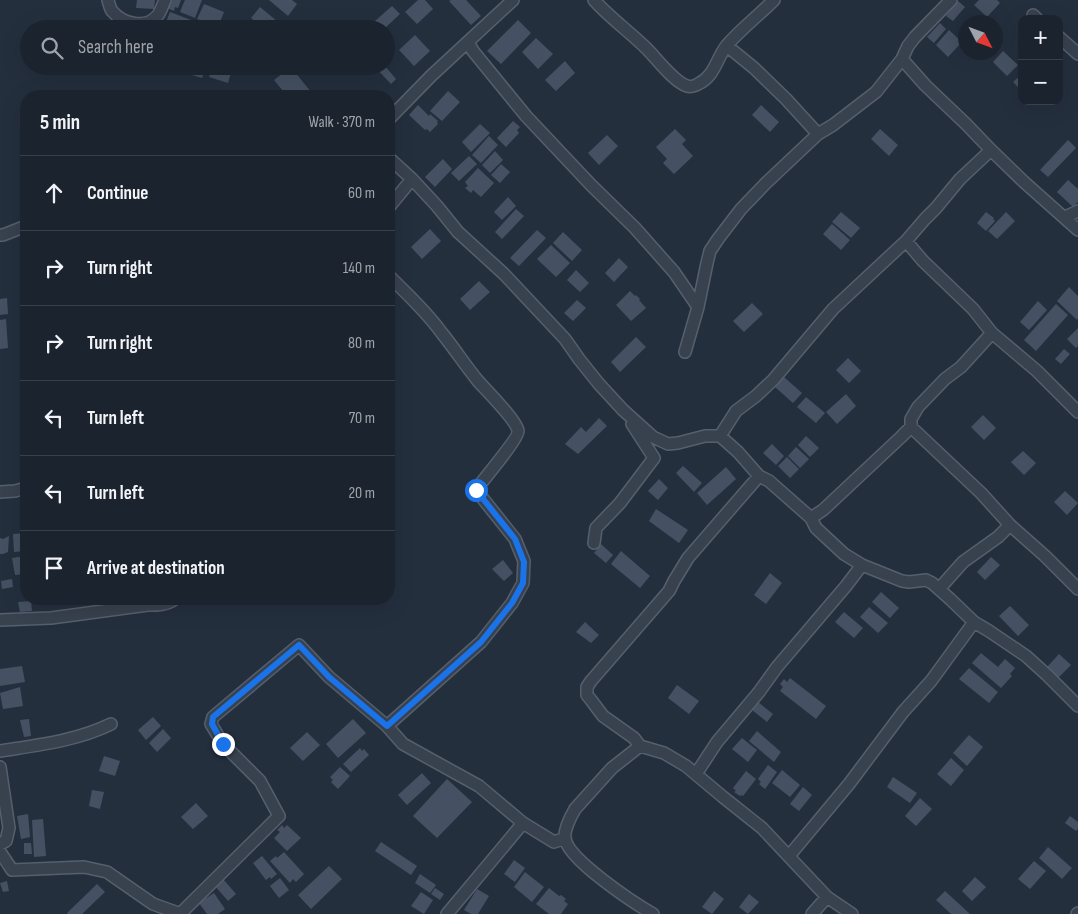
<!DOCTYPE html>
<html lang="en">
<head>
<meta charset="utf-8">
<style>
  body { margin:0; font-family:"Sofia Sans Condensed",sans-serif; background:#242b36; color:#f1f3f6 }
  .controls { position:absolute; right:15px; top:15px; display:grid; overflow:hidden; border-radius:10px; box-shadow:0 5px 20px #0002 }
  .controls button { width:45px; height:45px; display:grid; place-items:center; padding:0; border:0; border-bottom:1px solid #39404a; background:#1b232e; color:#f1f3f6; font:25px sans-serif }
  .compass { position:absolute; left:958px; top:15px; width:45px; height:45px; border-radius:50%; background:#1b232e; box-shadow:0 5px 20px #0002; rotate:132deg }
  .stop { position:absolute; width:15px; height:15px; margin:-11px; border:4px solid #1a73e8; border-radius:50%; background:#fff }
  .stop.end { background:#1a73e8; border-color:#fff; box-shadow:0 1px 5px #0008 }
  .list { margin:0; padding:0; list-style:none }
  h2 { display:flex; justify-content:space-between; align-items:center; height:65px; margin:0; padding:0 20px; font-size:21px }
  h2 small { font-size:16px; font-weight:400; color:#a0a4aa }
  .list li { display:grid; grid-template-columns:32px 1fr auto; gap:15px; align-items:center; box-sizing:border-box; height:75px; padding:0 20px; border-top:1px solid #39404a }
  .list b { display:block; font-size:19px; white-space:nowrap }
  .list em { font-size:16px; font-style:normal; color:#a0a4aa }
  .icon { flex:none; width:28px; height:28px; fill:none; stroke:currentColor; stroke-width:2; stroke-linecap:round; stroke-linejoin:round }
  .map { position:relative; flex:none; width:1078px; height:914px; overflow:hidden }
  .search { position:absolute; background:#1b232e; box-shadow:0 5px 20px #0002; left:20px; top:20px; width:375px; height:55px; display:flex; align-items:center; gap:12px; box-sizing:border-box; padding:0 18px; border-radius:28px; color:#a0a4aa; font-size:19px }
  .panel { position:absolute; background:#1b232e; box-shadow:0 5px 20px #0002; left:20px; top:90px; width:375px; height:515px; border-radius:20px }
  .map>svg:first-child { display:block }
</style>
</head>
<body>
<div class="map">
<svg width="1078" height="914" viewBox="0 0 1078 914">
  <rect width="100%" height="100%" fill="#242f3e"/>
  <!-- building -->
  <path fill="#455162" d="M137,0H155L154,9L136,8Z
    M170,0H181L178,8L175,7L174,11L167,8Z
    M185,0H202L195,18L180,12Z
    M269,0H292L297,4L288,16Z
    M418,0H425L433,9L417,24L405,12Z
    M451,0H466L481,16L471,25L449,1Z
    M979,0H997L1000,3L987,17L974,5Z
    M958,1L965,7L953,21L946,16Z
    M204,4L224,12L218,27L197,19Z
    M392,6L400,14L384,29H382L375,21Z
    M260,7L278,22L273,29H264L251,18Z
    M170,12L215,29H168L164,27Z
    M518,20L531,33L501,64L487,51Z
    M940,23L946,29L934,43L927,37Z
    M949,30L962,42L948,57L936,45Z
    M415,35L430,51L414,66L399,50Z
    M536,38L553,54L538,69L522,52Z
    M1003,51L1018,65L1007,76L993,62Z
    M565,61L575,73L556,91L545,80Z
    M105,66H126L124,72Z
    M187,66H206L202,78L185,73Z
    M213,66H233L228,83L209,77Z
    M374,66H385L396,79L391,84Z
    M291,67L311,92L305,96H287L274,80Z
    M1022,74V91L1013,82Z
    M448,91L460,102L442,121L430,111Z
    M418,105L429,116L430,114L438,121L437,122L438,124L430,132L427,129L425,130L409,115Z
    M761,105L779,122L770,132L752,115Z
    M513,121L520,127L517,130L519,133L506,147L497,138Z
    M480,124L490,133L471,152L462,142Z
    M675,129L686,140L682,144L693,156L674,174L663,163L667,159L656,147Z
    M880,129L898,145L889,156L871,139Z
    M607,135L618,146L599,165L588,153Z
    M489,136L498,145L481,163L472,155Z
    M1068,140L1076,148L1048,177L1040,170Z
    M495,151L503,160L490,173L482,165Z
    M469,156L477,164L459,181L451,173Z
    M443,159L452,169L435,187L425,177Z
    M501,164L510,172L500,183L491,175Z
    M478,168L494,183L481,197L473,190L471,193L465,188L468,186L465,182Z
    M1068,180L1078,189V202L1073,207L1057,192Z
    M508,197L516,206L502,220L494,212Z
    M516,209L524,216L502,239L495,232Z
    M841,212L860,228L851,238L832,222Z
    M986,212L994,218L993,219L995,221L986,231L977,223Z
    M1006,212L1015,221L997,239L988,231Z
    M832,224L850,240L841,250L823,234Z
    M430,229L441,241L422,259L411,247Z
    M537,230L546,238L519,266L510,258Z
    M563,232L582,250L572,261L553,243Z
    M551,245L570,263L556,277L537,259Z
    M619,258L628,267L614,282L605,273Z
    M576,270L589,283L580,292L567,280Z
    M479,281L490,292L470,310L460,299Z
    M1069,287L1078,296V318L1077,320L1057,301Z
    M630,291L635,296L636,295L640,299L639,300L646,308L631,321L616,305Z
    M7,298L8,314L0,315V299Z
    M577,300L586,308L573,321L564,313Z
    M1038,301L1047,310L1029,330L1020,322Z
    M752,303L763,314L744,332L733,321Z
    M1056,304L1068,315L1036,351L1024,340Z
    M6,319L8,348L0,349V320Z
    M1078,328V346L1076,348L1067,339Z
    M636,337L646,347L620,372L611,362Z
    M1064,349L1070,354L1061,364L1055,359Z
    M848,358L861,371L849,383L836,370Z
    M784,377L802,393L793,403L775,387Z
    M26,393V418H23L21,394Z
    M846,394L856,406L837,424L826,412Z
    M806,397L825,413L816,423L797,407Z
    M983,415L996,428L984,440L971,427Z
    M599,418L607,426L578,454L565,444L581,427L586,432Z
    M806,436L819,448L810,457L798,445Z
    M772,444L784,456L776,465L763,453Z
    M796,447L809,459L800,468L788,456Z
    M1023,451L1036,463L1024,475L1011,462Z
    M787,457L799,469L790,478L778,466Z
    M683,466L702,483L694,492L676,473Z
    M726,467L736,479L707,505L697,493Z
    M659,479L668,488L658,500L648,491Z
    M1065,491L1078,503L1067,515L1054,502Z
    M656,509L688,530L679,543L649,521Z
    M26,533V551L14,552L13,534Z
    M9,536L8,552L3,554H0V538L3,539Z
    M601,544L613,555L606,563L594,553Z
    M621,551L650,576L640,588L611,564Z
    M25,556L26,574L15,575L12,558Z
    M991,557L1000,565L985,580L977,572Z
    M503,560L513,573L504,581L492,569Z
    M770,573L782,583L766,604L754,595Z
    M12,579L13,587L2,589L1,581Z
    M881,592L899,608L890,618L872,602Z
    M31,601L32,611L20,612L18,602Z
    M1010,606L1029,625L1018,636L999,616Z
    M869,607L888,623L878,633L860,617Z
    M844,612L863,628L854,638L835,622Z
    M585,622L599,635L591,643L576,632Z
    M981,653L998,667L1005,659L1015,668L1010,674L1012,676L1001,688L972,663Z
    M1059,654L1071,665L1058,678L1047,667Z
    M22,666L25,682L0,686V669Z
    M969,668L998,692L989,703L959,679Z
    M790,678L826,706L816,719L780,691L783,687L780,684L784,679L787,682Z
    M677,685L699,701L689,714L668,698Z
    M20,687L23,706L3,709L0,693Z
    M758,702L773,714L767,722L752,710Z
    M153,717L161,726L146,740L138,730Z
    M29,719L31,736L24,737L20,720Z
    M353,719L366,733L338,758L326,744Z
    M163,729L171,738L157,752L149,743Z
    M757,731L781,752L774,762L749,741Z
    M307,732L320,745L303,761L290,748Z
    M969,735L983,747L967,766L953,753Z
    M742,738L757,750L748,762L732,749Z
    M360,748L362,751L364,749L369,755L351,772L343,764Z
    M104,756L120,761L115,776L99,771Z
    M951,758L964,770L951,786L937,774Z
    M768,765L777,772L765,789L759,784L761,782L758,779Z
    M340,767L350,776L338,789L331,782L333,780L330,777Z
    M782,770L800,785L790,797L772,783Z
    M746,771L756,779L743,796L741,795L740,796L734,792L736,791L733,788Z
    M422,773L431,783L407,805L398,795Z
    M893,777L917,793L910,803L887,787Z
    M447,779L472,802L437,838L413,816Z
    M803,787L812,795L799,811L790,804Z
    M92,790L104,792L100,809L89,806Z
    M920,798L932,809L916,826L905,816Z
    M196,803L208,816L193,829L181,817Z
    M28,814L30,837L21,839L17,816Z
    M1070,816L1078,822V829L1076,831L1065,823Z
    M43,819L46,856L34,857L32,820Z
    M282,825L284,828L287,825L301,838L287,851L274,838L280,832L277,830Z
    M381,842L417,866L411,875L375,851Z
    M24,843H31L32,854H24Z
    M1048,847L1072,868L1062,879L1039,858Z
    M284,852L304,874L296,882L293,879L290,883L270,861L276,856L277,858Z
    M262,856L277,874L271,879L270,877L266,880L253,863Z
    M514,860L525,868L515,882L504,874Z
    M1034,861L1046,871L1030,889L1018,879Z
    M329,866L342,879L311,909L298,895Z
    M525,872L544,887L532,902L514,887Z
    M420,874L436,885L430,893L415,883Z
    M975,877L986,887L972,901L962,891Z
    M280,878L289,890L279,898L270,886Z
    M223,879L236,894L228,901L215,886Z
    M7,881L9,891L3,892L0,883Z
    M97,884L105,892L82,914H68L67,913Z
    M435,888L444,894L440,900L431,894Z
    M549,888L559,896L561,895L566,899L564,901L568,904L561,914H549L536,904Z
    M477,889L489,896L478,914H471L464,910Z
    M714,891L724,899L712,914L702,907Z
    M945,891L970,914H951L936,900Z
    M421,892L433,900L424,914L411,906Z
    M214,893L225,909L218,914H207L199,903Z
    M749,894L759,902L748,914L739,907Z"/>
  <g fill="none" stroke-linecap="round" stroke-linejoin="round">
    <defs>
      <path id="minor" d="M108,0C109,4 110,8 112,11C123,24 146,30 158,15C161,11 163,4 165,0
        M594,0C610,18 630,32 647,49C657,59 674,82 687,86C690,87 695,86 698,84C715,76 716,59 727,45C741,29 759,15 774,0
        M1033,15L1037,19
        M1059,37L1078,54
        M468,42L473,51L526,116L591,185L635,228L674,272L698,307
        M727,46L754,68L786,99L818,134
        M902,59L925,85L966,124L991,150L1024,182L1078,230
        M389,119L431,76L513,0
        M389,158L412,179L437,206L458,232L504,274L565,339L579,359L599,384L623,410L653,437L668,444L678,443L705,436H720L738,452L759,476L769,481L811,518L816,528L844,554L862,565L902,581L909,582L926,580L932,583L950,599L974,622L989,631L1026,656L1047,675L1078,706
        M389,207L412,179
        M1065,217L1078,211
        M0,235H3L26,226
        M906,241L923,261L973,309L992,333L1037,371L1078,412
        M685,352L698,307L707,263L710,251L718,239L741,209L766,183L818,134L833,125L876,92L902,59L908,46L915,37L951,0
        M911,427L981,493L1010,525L1045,556L1078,589
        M720,436L736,411L756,396L773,380L833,309L906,241L925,219L936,208L960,179L991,150
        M759,476L688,558L674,581L669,591L591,681L587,687V695L591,700L603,716L634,738L640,746L664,753L686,766L723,797L762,828L827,897L852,914
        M0,492L15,491L26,488
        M811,518L823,510L901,437L911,427V419L918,407L945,379L961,367L992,333
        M594,543L596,528L620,503L654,458L632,424
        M939,589L963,562L998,537L1010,525
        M0,620L51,618L148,605C158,605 167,605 175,599
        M387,726L481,642L512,603L523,583L524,561L515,539L476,490C482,481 519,438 518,431C517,421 486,390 478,381C465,365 454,348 441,332C426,311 407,294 389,276
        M640,746L612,768L575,809C571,816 564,830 565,838C567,859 634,903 653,914
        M0,751C38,745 76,741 111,724
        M0,767L9,828L6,841L0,844
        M696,774L717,742L759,692L777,667L846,586L862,565
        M0,852L12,870L84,867L107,872L153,904L181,914
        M789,856L849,784L903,712L931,681L974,622
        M180,914L279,816L260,781L223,744L211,724L213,717L299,645L329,677L387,726L403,744L479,786L523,823L554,842L565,838
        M447,914L523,823
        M812,914L827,897
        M1077,914L1078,913"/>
    </defs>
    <!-- minor casing -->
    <use href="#minor" stroke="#565f6c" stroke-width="14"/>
    <!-- minor -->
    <use href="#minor" stroke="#38414e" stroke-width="11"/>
  </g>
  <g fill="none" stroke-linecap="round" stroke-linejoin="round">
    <!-- route -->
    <path stroke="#1a73e8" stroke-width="6" d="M223,744L212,724L213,717L299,645L329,677L387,726L481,642L512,603L523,583L524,562L515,539L476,490"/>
  </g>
</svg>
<div class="controls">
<button>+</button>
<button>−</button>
</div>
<svg class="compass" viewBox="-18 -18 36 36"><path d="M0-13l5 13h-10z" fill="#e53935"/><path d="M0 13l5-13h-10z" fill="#a0a4aa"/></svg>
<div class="stop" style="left:476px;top:490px"></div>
<div class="stop end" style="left:223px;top:744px"></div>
<div class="search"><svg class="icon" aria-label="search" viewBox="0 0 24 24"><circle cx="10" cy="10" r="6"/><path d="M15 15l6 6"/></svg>Search here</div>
<section class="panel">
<h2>5 min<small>Walk · 370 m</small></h2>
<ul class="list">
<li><svg class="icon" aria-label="ahead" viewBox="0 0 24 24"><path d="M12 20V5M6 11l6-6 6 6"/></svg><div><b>Continue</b></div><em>60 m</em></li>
<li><svg class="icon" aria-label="right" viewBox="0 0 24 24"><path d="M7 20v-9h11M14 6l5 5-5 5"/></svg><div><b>Turn right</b></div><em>140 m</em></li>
<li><svg class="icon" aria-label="right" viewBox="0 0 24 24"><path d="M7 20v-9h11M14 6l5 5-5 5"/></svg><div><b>Turn right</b></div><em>80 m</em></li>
<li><svg class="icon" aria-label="left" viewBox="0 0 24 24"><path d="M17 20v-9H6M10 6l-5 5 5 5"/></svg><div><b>Turn left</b></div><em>70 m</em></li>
<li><svg class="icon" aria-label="left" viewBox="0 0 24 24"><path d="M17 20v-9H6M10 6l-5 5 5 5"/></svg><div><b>Turn left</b></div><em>20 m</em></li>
<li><svg class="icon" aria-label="arrive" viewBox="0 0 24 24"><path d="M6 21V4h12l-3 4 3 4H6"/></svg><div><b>Arrive at destination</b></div></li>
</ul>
</section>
</div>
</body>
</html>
